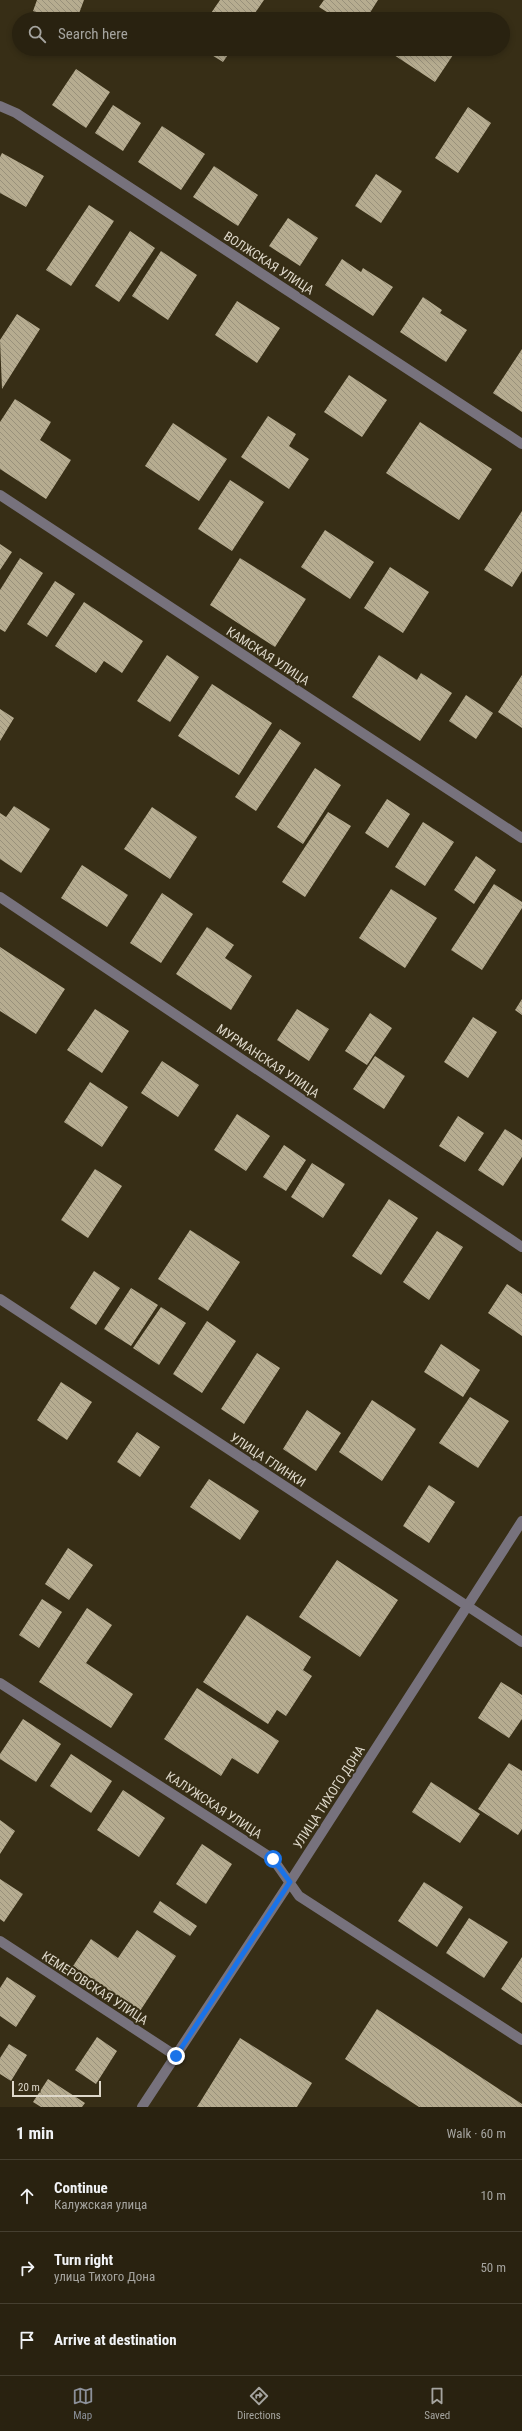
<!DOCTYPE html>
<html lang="en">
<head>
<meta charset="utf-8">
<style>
  body { margin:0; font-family:"Roboto Condensed",sans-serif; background:#352f1e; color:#f1f3f6 }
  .scale { position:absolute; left:12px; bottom:10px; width:89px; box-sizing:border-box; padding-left:4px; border:2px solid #ded8ca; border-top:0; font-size:11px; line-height:14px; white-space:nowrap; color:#ded8ca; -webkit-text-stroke:3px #372e16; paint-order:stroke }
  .stop { position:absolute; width:12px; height:12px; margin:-9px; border:3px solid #1a73e8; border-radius:50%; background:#fff }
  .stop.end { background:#1a73e8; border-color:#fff; box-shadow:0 1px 4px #0008 }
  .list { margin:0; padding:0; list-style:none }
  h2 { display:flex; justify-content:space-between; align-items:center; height:52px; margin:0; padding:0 16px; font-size:17px }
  h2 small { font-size:13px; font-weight:400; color:#a5a49f }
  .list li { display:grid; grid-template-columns:26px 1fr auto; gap:12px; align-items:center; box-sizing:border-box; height:72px; padding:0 16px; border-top:1px solid #453f30 }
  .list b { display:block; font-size:15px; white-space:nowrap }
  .list p { margin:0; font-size:13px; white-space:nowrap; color:#a5a49f }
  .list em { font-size:13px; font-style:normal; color:#a5a49f }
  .icon { flex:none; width:22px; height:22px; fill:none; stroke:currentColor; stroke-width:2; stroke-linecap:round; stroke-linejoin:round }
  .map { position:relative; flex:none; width:522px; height:2107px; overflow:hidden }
  .search { position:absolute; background:#292210; box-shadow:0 2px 6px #0003; left:12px; right:12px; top:12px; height:44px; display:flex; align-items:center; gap:10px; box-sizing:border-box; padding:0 14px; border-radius:22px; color:#a5a49f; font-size:15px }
  .sheet { height:268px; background:#292210 }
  nav { display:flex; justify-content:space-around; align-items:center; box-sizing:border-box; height:56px; border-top:1px solid #453f30; background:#292210; font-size:11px; color:#a5a49f }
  nav a { display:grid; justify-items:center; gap:2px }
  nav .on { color:#8c9099 }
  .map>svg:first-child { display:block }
</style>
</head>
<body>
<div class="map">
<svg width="522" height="2107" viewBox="0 0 522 2107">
  <defs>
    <pattern id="building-back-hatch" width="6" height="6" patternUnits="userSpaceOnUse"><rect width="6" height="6" fill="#b6ac90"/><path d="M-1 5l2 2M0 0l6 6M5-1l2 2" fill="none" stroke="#99917b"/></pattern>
  </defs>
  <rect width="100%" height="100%" fill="#372e16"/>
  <!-- building -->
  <path fill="url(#building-back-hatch)" d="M37,0H84L77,19H56L33,11Z
    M220,0H264L251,19H207Z
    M324,0H378L366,19H338L319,7Z
    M202,49H232L223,62Z
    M398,49H457L435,82L394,55Z
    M76,69L110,92L86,128L52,105Z
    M113,105L141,123L123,151L95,133Z
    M468,107L491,123L458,173L435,158Z
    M162,126L205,154L181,190L138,162Z
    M2,153L44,176L26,207L0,193V157Z
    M214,166L258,195L238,226L193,197Z
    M376,174L402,191L381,223L355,206Z
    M89,205L114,221L71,286L46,270Z
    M288,218L318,238L300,266L269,246Z
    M130,231L155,248L119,302L95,286Z
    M161,251L197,275L168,320L132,296Z
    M342,259L361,272L363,268L393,287L373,316L325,285Z
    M423,297L442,310L440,313L467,330L446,362L400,332Z
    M237,301L280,328L257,363L215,335Z
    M17,314L40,329L2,389L0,340Z
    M522,349V412L493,393Z
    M349,375L387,400L362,437L324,412Z
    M15,399L51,422L40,440L71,460L46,499L0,469V422Z
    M268,416L296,434L289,446L309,459L289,489L241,457Z
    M420,422L492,469L459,520L386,473Z
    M173,423L227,459L199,501L145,466Z
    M230,480L264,502L232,551L198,529Z
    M522,511V571L512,587L484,570Z
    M325,530L374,562L350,599L301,567Z
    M0,544L12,552L0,570Z
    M20,558L43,573L5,632L0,629V590Z
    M240,558L306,599L275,647L210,605Z
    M390,567L429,592L403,633L364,608Z
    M55,581L75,594L47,637L27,624Z
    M84,602L143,641L122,673L104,661L96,673L55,646Z
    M167,655L199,677L170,722L137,701Z
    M379,655L417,680L421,673L452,693L420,741L352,697Z
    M522,675V728L498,712Z
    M212,684L272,723L239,775L178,736Z
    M466,695L493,713L476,739L449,721Z
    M0,709L14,718L0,741Z
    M280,729L301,743L256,811L235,797Z
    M315,768L341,785L303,844L277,827Z
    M387,799L410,814L388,848L365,833Z
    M14,806L50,829L21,873L0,859V813L6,817Z
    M152,807L197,837L170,879L124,849Z
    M328,812L351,826L305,897L282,882Z
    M423,822L454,842L425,886L395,867Z
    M476,856L496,870L474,904L454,890Z
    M82,865L128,895L107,927L61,898Z
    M494,884L522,902V908L482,970L451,950Z
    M391,889L437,918L405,968L359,938Z
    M162,893L193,914L161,963L130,943Z
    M207,927L234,945L225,958L252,976L231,1010L176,974Z
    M0,947L65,989L36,1034L0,1011Z
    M522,999V1015L515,1010Z
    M95,1009L129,1031L102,1073L67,1050Z
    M297,1009L329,1029L309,1061L277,1040Z
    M370,1013L392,1028L367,1065L345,1051Z
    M473,1017L497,1032L468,1078L444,1062Z
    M375,1056L405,1076L384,1109L353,1089Z
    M162,1061L199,1085L178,1117L141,1093Z
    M90,1082L128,1107L102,1147L64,1122Z
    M237,1114L270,1136L246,1171L214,1150Z
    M458,1116L484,1133L465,1162L439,1146Z
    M505,1129L522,1140V1157L503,1186L478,1170Z
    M284,1145L306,1160L286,1191L263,1177Z
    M312,1163L345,1184L323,1218L291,1197Z
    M95,1169L122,1186L88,1238L61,1220Z
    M389,1199L418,1218L381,1275L352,1256Z
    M190,1230L240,1262L208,1311L158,1279Z
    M437,1231L463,1247L429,1300L403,1282Z
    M94,1271L120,1288L96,1325L70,1308Z
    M507,1284L522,1294V1336L488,1313Z
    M131,1288L158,1305L131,1346L104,1329Z
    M161,1307L186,1323L159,1365L133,1348Z
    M207,1321L236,1341L202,1393L173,1374Z
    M441,1344L480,1370L463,1397L424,1372Z
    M257,1353L280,1368L244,1424L221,1409Z
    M61,1382L92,1402L67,1440L37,1420Z
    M470,1397L509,1421L478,1468L439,1443Z
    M372,1400L416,1429L382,1481L339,1452Z
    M307,1410L341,1433L316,1471L283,1449Z
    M137,1432L160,1447L140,1477L117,1462Z
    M209,1479L259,1511L240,1540L190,1507Z
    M429,1485L455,1502L429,1543L403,1526Z
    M68,1548L93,1565L69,1600L45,1584Z
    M337,1560L398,1600L360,1657L299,1617Z
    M42,1599L62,1612L39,1648L19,1635Z
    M87,1608L112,1625L86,1663L133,1694L111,1728L39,1682Z
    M247,1615L311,1657L303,1670L312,1676L286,1716L277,1710L268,1724L203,1682Z
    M501,1682L522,1695V1719L509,1738L478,1718Z
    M197,1688L279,1741L258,1774L232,1758L221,1776L164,1739Z
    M23,1719L61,1744L36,1782L0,1759V1754Z
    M71,1754L112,1781L91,1813L50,1786Z
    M509,1763L522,1771V1829L518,1835L478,1809Z
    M431,1782L480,1814L460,1843L412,1812Z
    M123,1790L165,1818L139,1857L97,1830Z
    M0,1820L15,1831L0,1854Z
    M202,1844L232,1864L206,1904L176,1884Z
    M0,1879L23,1894L4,1922L0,1919Z
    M424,1882L463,1907L437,1947L398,1921Z
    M160,1901L197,1926L190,1936L153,1912Z
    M469,1918L508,1942L484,1978L446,1953Z
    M137,1930L176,1956L140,2011L73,1966L91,1939L118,1958Z
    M522,1957V2003L501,1989Z
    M7,1977L36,1996L16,2027L0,2016V1988Z
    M377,2009L522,2104V2107H419L345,2059Z
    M97,2037L117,2051L96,2084L75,2070Z
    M240,2038L312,2083L297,2107H197Z
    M9,2044L27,2055L11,2081L0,2074V2058Z
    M48,2079L85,2103L82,2107H41L33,2102Z"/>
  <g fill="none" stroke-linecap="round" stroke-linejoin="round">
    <!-- minor -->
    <path stroke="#77727d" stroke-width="10" d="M0,106L16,113L522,444
      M0,495L522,838
      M0,897L522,1247
      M0,1299L522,1642
      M0,1683L273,1859L299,1896L522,2040
      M0,1941L176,2056
      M142,2107L290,1882L522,1521"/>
  </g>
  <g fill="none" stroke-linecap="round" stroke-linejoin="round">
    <!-- route -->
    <path stroke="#1a73e8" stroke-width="5" d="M176,2056L290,1882L273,1859"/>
  </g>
  <g text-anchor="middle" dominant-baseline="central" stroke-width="4" stroke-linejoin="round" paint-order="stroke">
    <!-- street labels -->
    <g font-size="13" fill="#ded8ca" stroke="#372e16">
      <text transform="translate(269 263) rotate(33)">ВОЛЖСКАЯ УЛИЦА</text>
      <text transform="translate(268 656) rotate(33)">КАМСКАЯ УЛИЦА</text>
      <text transform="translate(268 1061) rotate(34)">МУРМАНСКАЯ УЛИЦА</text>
      <text transform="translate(268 1460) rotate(33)">УЛИЦА ГЛИНКИ</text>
      <text transform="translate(329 1797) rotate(-57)">УЛИЦА ТИХОГО ДОНА</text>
      <text transform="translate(214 1805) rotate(33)">КАЛУЖСКАЯ УЛИЦА</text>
      <text transform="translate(95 1988) rotate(33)">КЕМЕРОВСКАЯ УЛИЦА</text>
    </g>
  </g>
</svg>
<div class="scale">20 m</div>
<div class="stop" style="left:273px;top:1859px"></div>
<div class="stop end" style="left:176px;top:2056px"></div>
<div class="search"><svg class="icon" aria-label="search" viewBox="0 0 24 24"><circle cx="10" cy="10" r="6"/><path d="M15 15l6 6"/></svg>Search here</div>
</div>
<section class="sheet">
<h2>1 min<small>Walk · 60 m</small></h2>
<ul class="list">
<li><svg class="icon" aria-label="ahead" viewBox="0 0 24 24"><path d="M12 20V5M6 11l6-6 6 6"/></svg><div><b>Continue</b><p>Калужская улица</p></div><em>10 m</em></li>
<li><svg class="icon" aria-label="right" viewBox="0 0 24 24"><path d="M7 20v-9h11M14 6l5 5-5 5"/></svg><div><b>Turn right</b><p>улица Тихого Дона</p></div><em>50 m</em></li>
<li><svg class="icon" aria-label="arrive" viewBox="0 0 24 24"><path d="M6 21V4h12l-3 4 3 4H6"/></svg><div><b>Arrive at destination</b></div></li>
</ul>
</section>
<nav>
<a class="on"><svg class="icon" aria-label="map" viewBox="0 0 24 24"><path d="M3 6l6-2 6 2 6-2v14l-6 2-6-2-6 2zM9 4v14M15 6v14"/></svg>Map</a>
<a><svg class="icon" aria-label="directions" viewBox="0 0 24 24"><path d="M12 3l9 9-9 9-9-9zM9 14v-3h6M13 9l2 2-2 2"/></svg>Directions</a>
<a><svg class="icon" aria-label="saved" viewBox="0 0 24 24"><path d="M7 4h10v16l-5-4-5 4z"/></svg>Saved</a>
</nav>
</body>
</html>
